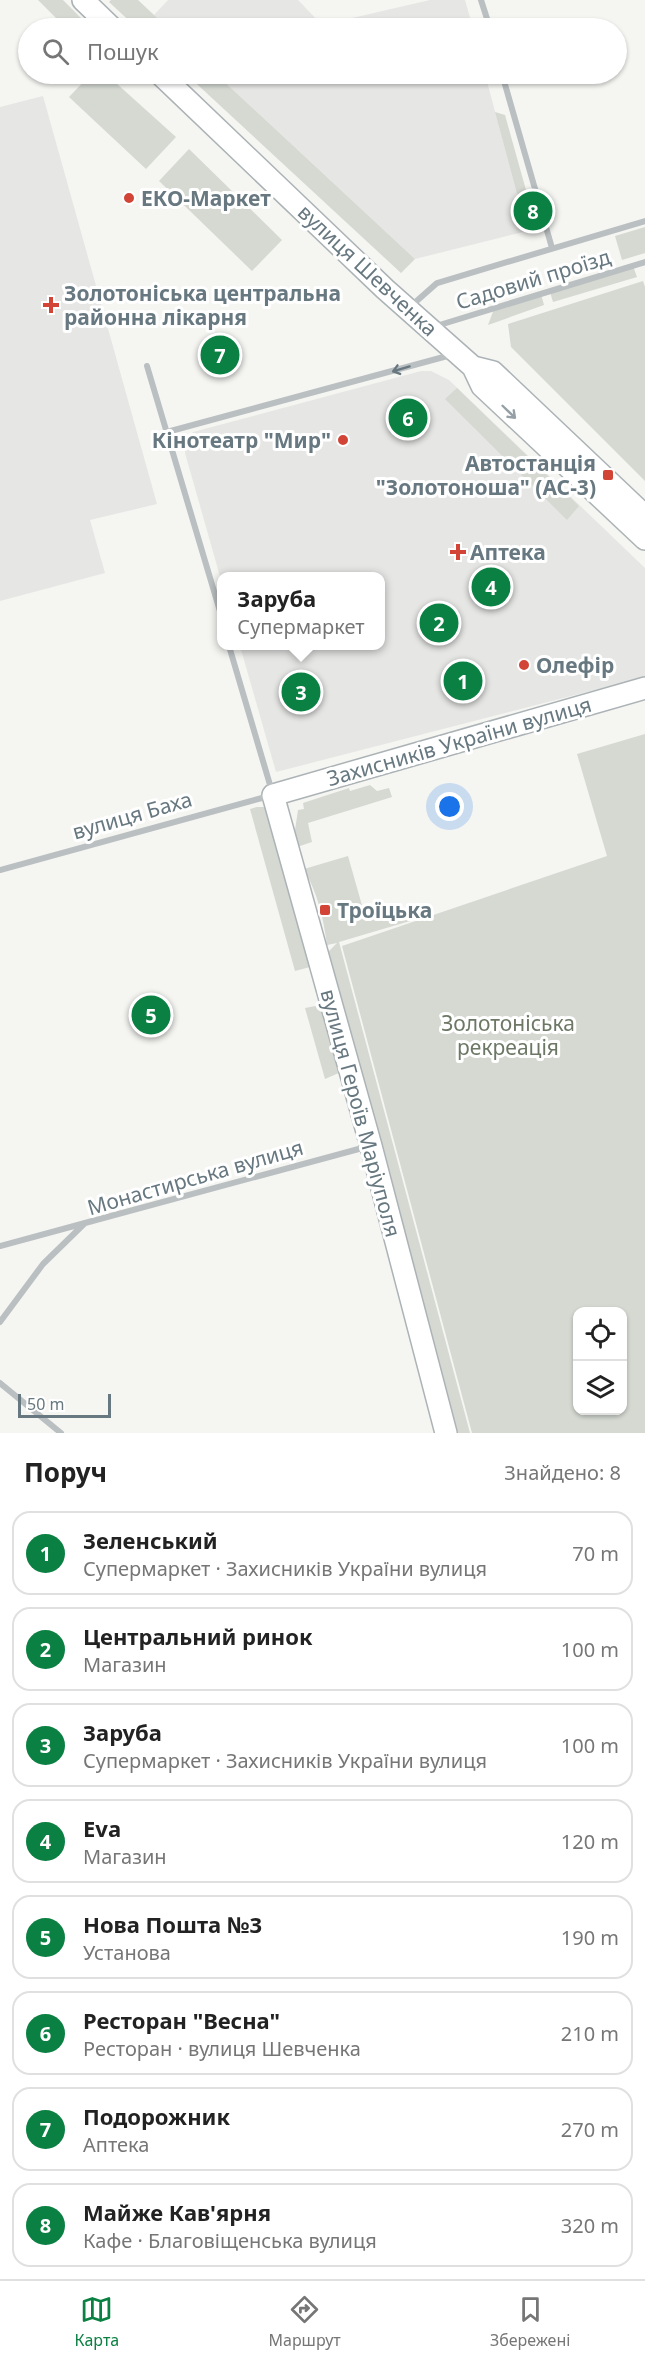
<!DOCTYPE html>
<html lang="uk">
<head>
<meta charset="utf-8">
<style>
  body { margin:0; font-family:"Noto Sans",sans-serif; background:#f6f6f6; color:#222 }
  .controls { position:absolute; right:18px; bottom:18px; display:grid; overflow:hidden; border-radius:12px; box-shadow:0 2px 4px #0004 }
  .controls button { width:54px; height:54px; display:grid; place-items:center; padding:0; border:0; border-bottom:2px solid #e0e0e0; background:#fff; color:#222; font:30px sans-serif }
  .scale { position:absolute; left:18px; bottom:15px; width:93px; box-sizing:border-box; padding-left:6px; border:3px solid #677880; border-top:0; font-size:16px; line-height:21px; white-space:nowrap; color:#677880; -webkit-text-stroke:4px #fff; paint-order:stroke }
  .you { position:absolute; left:450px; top:807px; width:21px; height:21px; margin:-15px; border:4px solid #fff; border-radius:50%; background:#1a73e8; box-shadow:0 0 0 9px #1a73e833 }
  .badge { display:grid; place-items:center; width:39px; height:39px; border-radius:50%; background:#0b8043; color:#fff; font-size:20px; font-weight:700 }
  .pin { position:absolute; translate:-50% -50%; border:3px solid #fff; box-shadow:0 2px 6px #0006 }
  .popup { position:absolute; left:217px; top:572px; width:168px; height:78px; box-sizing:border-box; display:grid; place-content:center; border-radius:12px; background:#fff; filter:drop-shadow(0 2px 4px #0005); font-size:20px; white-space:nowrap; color:#767676 }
  .popup b { font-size:22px; color:#222 }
  .popup::after { content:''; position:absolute; left:50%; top:100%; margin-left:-12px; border:12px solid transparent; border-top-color:#fff }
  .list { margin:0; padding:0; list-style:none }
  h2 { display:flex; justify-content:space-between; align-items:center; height:78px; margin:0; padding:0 24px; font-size:26px }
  h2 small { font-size:20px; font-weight:400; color:#767676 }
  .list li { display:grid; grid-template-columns:39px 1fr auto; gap:18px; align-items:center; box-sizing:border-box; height:84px; margin:0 12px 12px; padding:0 12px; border:2px solid #e0e0e0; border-radius:18px }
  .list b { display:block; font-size:22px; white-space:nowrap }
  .list p { margin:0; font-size:20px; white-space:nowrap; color:#767676 }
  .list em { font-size:20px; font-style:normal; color:#767676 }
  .icon { flex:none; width:33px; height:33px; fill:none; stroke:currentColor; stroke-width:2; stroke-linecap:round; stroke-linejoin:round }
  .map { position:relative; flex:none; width:645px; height:1433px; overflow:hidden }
  .search { position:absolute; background:#fff; box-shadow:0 2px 4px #0004; left:18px; right:18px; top:18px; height:66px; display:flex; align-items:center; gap:15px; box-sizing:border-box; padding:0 21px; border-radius:33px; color:#767676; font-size:22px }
  .sheet { height:846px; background:#fff }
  nav { display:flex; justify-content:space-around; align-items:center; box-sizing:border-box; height:84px; border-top:2px solid #e0e0e0; background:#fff; font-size:16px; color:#767676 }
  nav a { display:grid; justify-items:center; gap:3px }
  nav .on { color:#0b8043 }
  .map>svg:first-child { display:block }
</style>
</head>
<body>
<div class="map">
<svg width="645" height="1433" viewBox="0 0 645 1433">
  <rect width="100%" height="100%" fill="#f5f5f2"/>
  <!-- built -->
  <path fill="#e6e6e5" d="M168,0H298L322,25L430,0H465L473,28H168L154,15Z
    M216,74H485L527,231L415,259Z
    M43,96L157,504L90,520L105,573L0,601V107Z
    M421,371H431L449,380L645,568V677L276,772L240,646H380V576H222L221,580L185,453V443L193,432Z"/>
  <!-- green -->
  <path fill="#d5d9d2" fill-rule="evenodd" d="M38,0H63L91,28H66Z
    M111,0H138L168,28H137L109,2Z
    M91,74H106L176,137L146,169L69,97Z
    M186,74H216L415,259L401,273Z
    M495,112L505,115L538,233L527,231Z
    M189,149L282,240L252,271L159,181Z
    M645,227V253L622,260L615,236Z
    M633,266L637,277L553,302L550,292Z
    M643,281L645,287V481L511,347L508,324Z
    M541,294L544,305L488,325L494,309Z
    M457,388L579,506L567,520L445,399Z
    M645,734V1433H472L342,946L607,856L577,754ZM578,1312H622V1410H578Z
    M370,785L377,791L389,788L392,797L308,823L312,842L297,847L295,830L298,810L304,809L303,803L349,788L350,791Z
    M257,807H266L269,815L310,967L295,971L250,809Z
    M348,856L365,916L388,910L410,921L339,942L470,1433H458L325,955L337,943L327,945C323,916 318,895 304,869Z
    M321,1005L341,1072L325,1079L305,1008Z"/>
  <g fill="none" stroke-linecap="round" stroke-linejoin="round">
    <defs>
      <path id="secondary" d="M83,0L112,28
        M160,74L385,289L473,367L482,386L645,539
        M473,367L493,372L645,516
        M446,1433L371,1146L273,795L645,688"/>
    </defs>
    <!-- secondary casing -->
    <use href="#secondary" stroke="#acb3b6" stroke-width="24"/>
    <!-- minor -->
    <path stroke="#babfc1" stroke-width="6" d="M481,0L490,28
      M502,74L552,248
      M411,306L437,283L645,221
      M433,327L645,262
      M147,366L222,618
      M167,432L451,355
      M0,870L273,795L229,646
      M0,1246L85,1223
      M0,1322L43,1264L85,1223L366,1147
      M0,1383L61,1433"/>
    <!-- secondary -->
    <use href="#secondary" stroke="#fff" stroke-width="21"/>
  </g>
  <!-- one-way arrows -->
  <defs><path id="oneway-shaft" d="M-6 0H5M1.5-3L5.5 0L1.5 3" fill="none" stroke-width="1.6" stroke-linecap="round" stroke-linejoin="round" transform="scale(1.5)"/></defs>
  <use stroke="#677880" href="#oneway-shaft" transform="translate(401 369) rotate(163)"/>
  <use stroke="#95a0a6" href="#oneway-shaft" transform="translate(509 412) rotate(44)"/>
  <!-- markers -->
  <g fill="#d14436" stroke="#fff" stroke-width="2">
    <circle cx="129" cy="198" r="6"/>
    <path d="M48 296h6v6h6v6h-6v6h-6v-6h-6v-6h6z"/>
    <circle cx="343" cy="440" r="6"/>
    <rect x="602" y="469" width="12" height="12" rx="3"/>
    <path d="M455 543h6v6h6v6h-6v6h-6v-6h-6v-6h6z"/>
    <circle cx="524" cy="665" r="6"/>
    <rect x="319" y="904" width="12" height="12" rx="3"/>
  </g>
  <g text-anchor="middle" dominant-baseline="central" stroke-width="6" stroke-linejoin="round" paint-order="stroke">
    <!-- poi labels -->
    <g font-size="21" font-weight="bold" fill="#677880" stroke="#fff" text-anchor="start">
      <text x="141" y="198">ЕКО-Маркет</text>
      <text x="64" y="293">Золотоніська центральна<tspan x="64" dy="24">районна лікарня</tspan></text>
      <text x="331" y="440" text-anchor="end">Кінотеатр "Мир"</text>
      <text x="596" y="463" text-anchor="end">Автостанція<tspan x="596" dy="24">"Золотоноша" (АС-3)</tspan></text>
      <text x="470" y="552">Аптека</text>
      <text x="536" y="665">Олефір</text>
      <text x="337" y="910">Троїцька</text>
    </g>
    <!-- street labels -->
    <g font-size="21" fill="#677880" stroke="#fff">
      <text transform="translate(368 270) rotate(43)">вулиця Шевченка</text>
      <text transform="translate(533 279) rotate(-17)">Садовий проїзд</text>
      <text transform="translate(459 741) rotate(-16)">Захисників України вулиця</text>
      <text transform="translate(132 815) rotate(-16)">вулиця Баха</text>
      <text transform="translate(361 1113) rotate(75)">вулиця Героїв Маріуполя</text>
      <text transform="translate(195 1177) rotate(-16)">Монастирська вулиця</text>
    </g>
    <!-- park labels -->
    <g font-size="21" fill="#6c7865" stroke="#fff">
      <text x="508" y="1023">Золотоніська<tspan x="508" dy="24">рекреація</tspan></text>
    </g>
  </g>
</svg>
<div class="controls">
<button><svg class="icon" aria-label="locate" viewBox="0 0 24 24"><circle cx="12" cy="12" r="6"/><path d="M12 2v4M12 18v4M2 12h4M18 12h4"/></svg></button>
<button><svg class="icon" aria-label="layers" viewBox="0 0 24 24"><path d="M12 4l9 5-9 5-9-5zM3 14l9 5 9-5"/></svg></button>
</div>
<div class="scale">50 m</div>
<div class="you"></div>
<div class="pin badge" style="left:463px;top:681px">1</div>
<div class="pin badge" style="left:439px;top:623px">2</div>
<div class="pin badge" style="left:301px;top:692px">3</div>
<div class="popup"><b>Заруба</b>Супермаркет</div>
<div class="pin badge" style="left:491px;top:587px">4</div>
<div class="pin badge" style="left:151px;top:1015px">5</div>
<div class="pin badge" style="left:408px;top:418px">6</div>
<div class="pin badge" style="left:220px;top:355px">7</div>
<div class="pin badge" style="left:533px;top:211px">8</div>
<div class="search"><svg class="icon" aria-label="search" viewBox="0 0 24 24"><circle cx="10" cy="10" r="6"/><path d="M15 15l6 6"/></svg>Пошук</div>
</div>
<section class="sheet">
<h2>Поруч<small>Знайдено: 8</small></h2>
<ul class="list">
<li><span class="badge">1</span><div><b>Зеленський</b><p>Супермаркет · Захисників України вулиця</p></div><em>70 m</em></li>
<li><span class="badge">2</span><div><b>Центральний ринок</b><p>Магазин</p></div><em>100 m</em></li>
<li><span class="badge">3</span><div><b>Заруба</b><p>Супермаркет · Захисників України вулиця</p></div><em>100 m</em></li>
<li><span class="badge">4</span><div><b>Eva</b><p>Магазин</p></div><em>120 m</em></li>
<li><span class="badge">5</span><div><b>Нова Пошта №3</b><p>Установа</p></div><em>190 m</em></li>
<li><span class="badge">6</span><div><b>Ресторан &quot;Весна&quot;</b><p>Ресторан · вулиця Шевченка</p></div><em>210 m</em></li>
<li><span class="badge">7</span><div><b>Подорожник</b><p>Аптека</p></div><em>270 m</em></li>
<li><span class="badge">8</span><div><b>Майже Кав'ярня</b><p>Кафе · Благовіщенська вулиця</p></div><em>320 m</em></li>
</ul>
</section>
<nav>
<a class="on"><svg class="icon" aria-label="map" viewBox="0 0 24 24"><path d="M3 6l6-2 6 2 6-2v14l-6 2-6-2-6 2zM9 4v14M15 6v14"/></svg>Карта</a>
<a><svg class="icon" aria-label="directions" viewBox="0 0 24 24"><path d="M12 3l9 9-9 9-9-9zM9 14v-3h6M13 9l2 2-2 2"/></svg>Маршрут</a>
<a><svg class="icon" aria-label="saved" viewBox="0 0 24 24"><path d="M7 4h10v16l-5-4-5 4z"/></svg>Збережені</a>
</nav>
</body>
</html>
